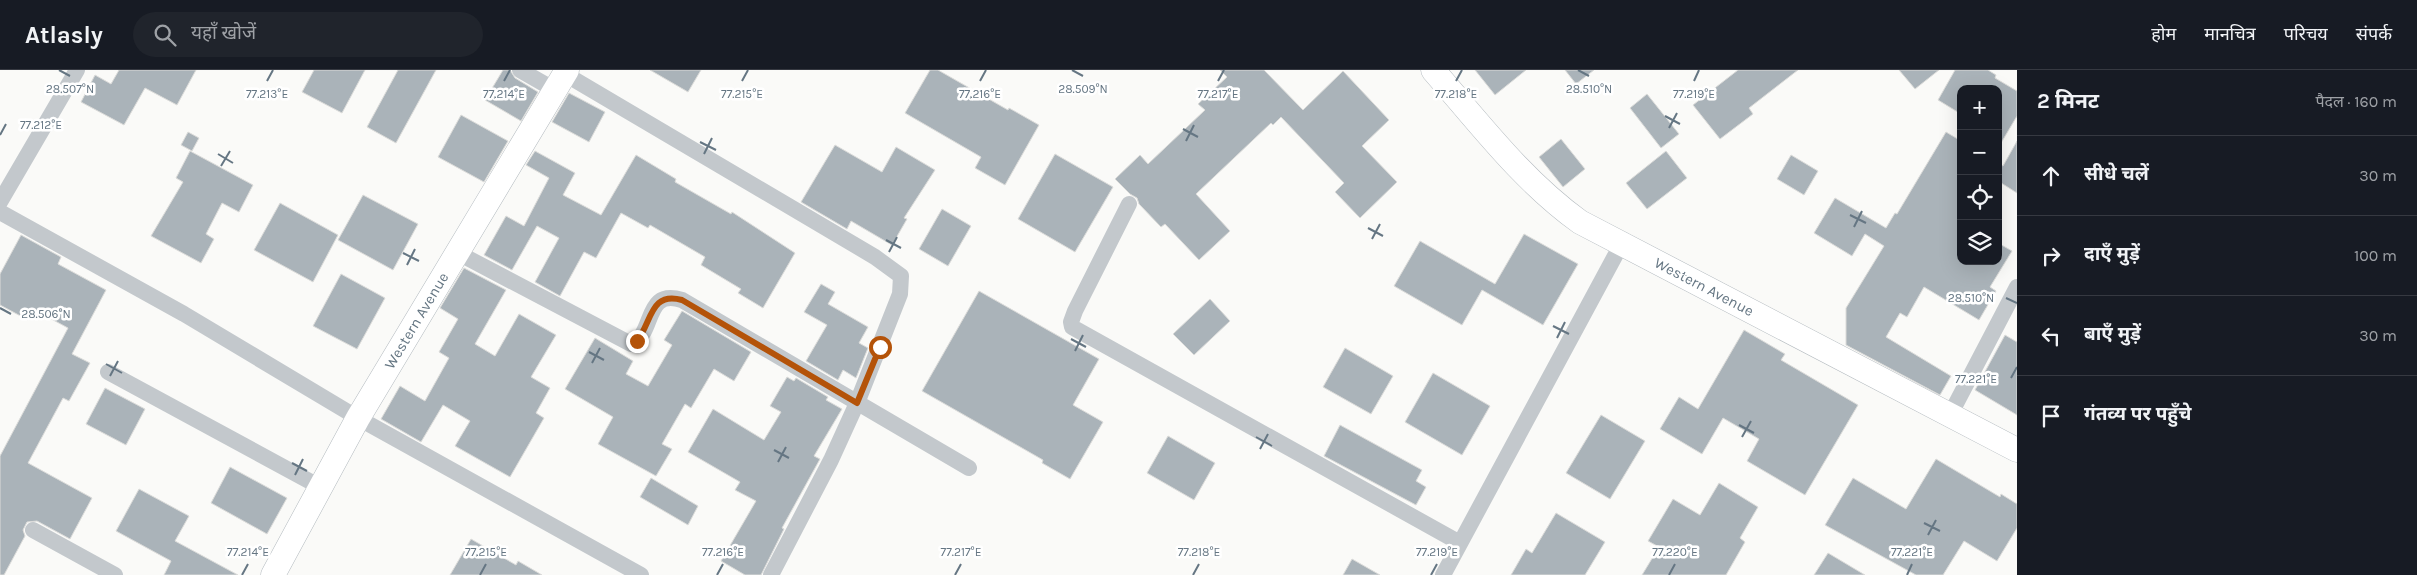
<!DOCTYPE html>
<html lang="hi">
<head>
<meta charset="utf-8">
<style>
  body { margin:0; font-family:Karla,"Noto Sans Devanagari",sans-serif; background:#20242c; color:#f1f3f6 }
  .controls { position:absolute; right:15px; top:15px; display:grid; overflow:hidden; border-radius:10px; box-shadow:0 5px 20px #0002 }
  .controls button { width:45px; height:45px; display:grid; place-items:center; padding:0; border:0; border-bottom:1px solid #363941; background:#171b24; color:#f1f3f6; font:25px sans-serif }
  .stop { position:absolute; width:15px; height:15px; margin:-11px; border:4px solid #b45309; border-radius:50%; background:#fff }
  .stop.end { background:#b45309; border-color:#fff; box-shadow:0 1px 5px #0008 }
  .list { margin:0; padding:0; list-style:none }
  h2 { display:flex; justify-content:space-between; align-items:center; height:65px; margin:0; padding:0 20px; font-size:21px }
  h2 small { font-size:16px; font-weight:400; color:#9ea1a6 }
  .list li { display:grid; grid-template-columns:32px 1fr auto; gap:15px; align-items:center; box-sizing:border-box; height:80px; padding:0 20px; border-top:1px solid #363941 }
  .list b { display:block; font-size:19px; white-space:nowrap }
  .list em { font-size:16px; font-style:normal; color:#9ea1a6 }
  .icon { flex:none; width:28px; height:28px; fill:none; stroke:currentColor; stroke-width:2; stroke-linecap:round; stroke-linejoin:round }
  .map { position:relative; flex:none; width:2017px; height:505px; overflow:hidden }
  header { display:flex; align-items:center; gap:30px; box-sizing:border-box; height:70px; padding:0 25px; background:#171b24; border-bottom:1px solid #363941 }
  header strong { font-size:24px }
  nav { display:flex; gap:28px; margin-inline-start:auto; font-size:18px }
  .search { width:350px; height:45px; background:#20242c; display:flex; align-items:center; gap:12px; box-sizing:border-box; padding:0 18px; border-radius:28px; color:#9ea1a6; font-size:19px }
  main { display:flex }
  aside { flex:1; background:#171b24 }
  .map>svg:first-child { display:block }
</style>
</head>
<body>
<header>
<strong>Atlasly</strong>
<div class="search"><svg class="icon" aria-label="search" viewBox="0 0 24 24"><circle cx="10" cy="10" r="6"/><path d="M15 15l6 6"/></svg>यहाँ खोजें</div>
<nav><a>होम</a><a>मानचित्र</a><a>परिचय</a><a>संपर्क</a></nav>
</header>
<main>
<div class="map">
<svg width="2017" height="505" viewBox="0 0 2017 505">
  <rect width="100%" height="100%" fill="#fafaf8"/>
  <!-- building -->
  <path fill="#aab3b9" stroke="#dcdcda" d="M119,0H196L177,35L145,18L124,55L81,32L95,5L111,14Z
    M314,0H365L342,43L302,22Z
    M398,0H436L396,73L367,57Z
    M503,0H510L515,8L538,22L521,51L485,30Z
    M650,0H701L688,22Z
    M930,0H938L1008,40L1009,38L1039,55L1005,115L975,98L981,87L905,43Z
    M1220,0H1264L1303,40L1343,1L1389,50L1362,76L1397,112L1360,148L1335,122L1344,113L1281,47L1273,55L1271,53L1196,124L1230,161L1199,190L1165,154L1161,157L1139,134L1137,128L1130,124L1115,109L1140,85L1148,94L1205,40L1198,34L1227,7Z
    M1475,0H1526L1495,25Z
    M1565,0H1594L1576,14Z
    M1738,0H1798L1749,38L1753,44L1720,69L1693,35Z
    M1899,0H1939L1915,19Z
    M1955,0H1988L1996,5L1995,8L2017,21V46L1998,78V19H1961V44L1938,30Z
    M569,23L605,42L589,72L552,52Z
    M1647,24L1679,64L1661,78L1630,38Z
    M461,45L508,71L484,112L438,87Z
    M188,62L199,68L192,81L181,75Z
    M1946,62L1961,71V191H1998V173L2012,181L1990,217L1996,221L1979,250L1924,217L1907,247L1900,243L1886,267L1951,306L1940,325L1846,275V238L1884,176L1865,164L1852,186L1814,163L1835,128L1886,158L1895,143L1897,144Z
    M1561,69L1585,99L1563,117L1539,87Z
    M2017,71V123L1998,111V93L2003,96Z
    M835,75L882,102L896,77L935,100L904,148L907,149L892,175L851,151L847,159L801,132Z
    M190,81L253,115L239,142L222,133L206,164L214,169L201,193L151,166L183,112L176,108Z
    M535,81L575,103L563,125L601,145L636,85L676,109L675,112L731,144L732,142L795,183L763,238L738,223L741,219L701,195L705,187L650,155L648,158L621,143L596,188L584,182L560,226L535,212L559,168L537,156L512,200L484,185L506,146L524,156L549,108L526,95Z
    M1666,81L1687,108L1647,139L1626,113Z
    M1055,84L1113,117L1075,182L1018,149Z
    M1791,85L1818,101L1804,125L1777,109Z
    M363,125L418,154L393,200L338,170Z
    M280,133L338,165L313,212L254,180Z
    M942,139L971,156L948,196L919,179Z
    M1524,164L1578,194L1543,255L1482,220L1462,255L1394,216L1420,171L1495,214Z
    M21,165L61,187L58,194L106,220L72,284L90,293L69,331L63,328L28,393L92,428L70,469L37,451L27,452L23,460L25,466L4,505H0V386L68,258L33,239L28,250L0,235V204Z
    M464,198L506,220L475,274L495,286L519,244L556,265L531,307L550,318L536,343L544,348L510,407L455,376L470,351L443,335L421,372L381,349L400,316L425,331L449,288L439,282L458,249L440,238Z
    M341,204L385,228L357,279L313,256Z
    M821,214L835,222L828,234L868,257L859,273L868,278L856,308L843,300L838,310L806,291L827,255L804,242Z
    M979,221L1099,289L1073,335L1103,352L1070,409L1042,393L1043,390L922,321Z
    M1210,229L1230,251L1194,285L1173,264Z
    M682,241L751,282L734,311L714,299L691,338L685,334L662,374L672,379L656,406L598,374L613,347L565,319L595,268L633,291L626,304L648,316L672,275L664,270Z
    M1744,260L1785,284L1781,290L1858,335L1805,425L1747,391L1759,369L1723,348L1702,384L1660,359L1679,327L1698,339Z
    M2005,265L2017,272V345L1975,320Z
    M1345,278L1393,306L1371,344L1323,317Z
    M1433,303L1490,336L1462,385L1405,352Z
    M787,307L794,311L796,308L828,327L826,330L842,339L814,386L820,389L782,458L784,459L761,505H745L721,491L756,431L735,420L740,412L688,382L713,339L764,370L781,342L770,336Z
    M105,318L145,339L126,375L86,354Z
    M1601,345L1645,371L1610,429L1566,403Z
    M1340,355L1422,400L1416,411L1426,417L1416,435L1324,386Z
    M1168,366L1215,393L1194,430L1147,403Z
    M1936,389L2000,427L2001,424L2017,434V458L1997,491L1964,471L1943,505H1916L1825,455L1853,408L1906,439Z
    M230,397L287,428L267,464L211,433Z
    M651,408L698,436L688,455L640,427Z
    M1719,413L1758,437L1740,468L1745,472L1726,505H1642L1659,477L1648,471L1673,429L1700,445Z
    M139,419L189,446L175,471L238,505H164L171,491L116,461Z
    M1556,443L1605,472L1585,505H1511L1526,479L1532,483Z
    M471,469L516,495L518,491L542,505H450Z
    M1828,483L1865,505H1814Z
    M1352,489L1380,505H1343Z"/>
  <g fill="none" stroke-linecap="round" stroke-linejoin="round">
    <defs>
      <g id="secondary">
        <path id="s1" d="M1433,0C1480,54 1522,110 1580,152L2017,380"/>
        <path id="s2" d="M273,505L358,348L567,0"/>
      </g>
    </defs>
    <!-- secondary casing -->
    <use href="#secondary" stroke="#b3babf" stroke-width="25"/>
    <!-- street -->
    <path stroke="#c3c8cc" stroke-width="16" d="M520,0L555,20
      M565,4L875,187L901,206L900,224L857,333L831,390L771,505
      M0,132L77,0
      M1129,134L1075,241L1071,252L1072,257L1460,473
      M0,142L184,244L358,348L641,505
      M458,183L631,274C656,264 643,218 682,230L969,398
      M108,302L322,418
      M1950,345L2017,217
      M33,460L115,505
      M1443,505L1622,173"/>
    <!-- secondary -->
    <use href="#secondary" stroke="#fff" stroke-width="24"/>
  </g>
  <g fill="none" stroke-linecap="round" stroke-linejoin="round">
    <!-- route -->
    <path stroke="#b45309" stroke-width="6" d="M637,271C652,252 650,221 682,230L857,333L880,277"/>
  </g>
  <!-- ticks -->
  <path fill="none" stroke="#657683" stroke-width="2" d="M59,0L70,6M1072,0L1083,6M1578,0L1589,6M267,11L273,0M504,11L510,0M742,11L748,0M980,11L986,0M1218,11L1224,0M1456,11L1462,0M1694,11L1699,0M1665,46L1680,54M1669,58L1677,43M1183,59L1198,67M0,65L6,54M1186,71L1194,55M700,72L716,80M218,84L233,93M704,84L712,68M221,96L230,81M1850,145L1866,153M1854,157L1862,141M1368,158L1383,166M1372,169L1380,154M886,170L901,178M889,182L897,167M403,183L419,191M407,195L415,179M2006,228L2017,233M0,238L11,244M1553,256L1569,264M1557,268L1565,252M1071,269L1086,277M1075,281L1083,265M589,282L604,290M592,293L600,278M106,294L122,303M110,306L118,291M2011,308L2017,297M1739,355L1754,363M1256,367L1272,376M1742,367L1751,351M1260,379L1268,364M774,380L789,388M778,392L786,377M292,393L307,401M295,405L303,389M1924,453L1940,461M1928,465L1936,450M242,505L248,494M480,505L486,494M717,505L723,494M955,505L961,494M1193,505L1199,494M1431,505L1437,494M1669,505L1675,494M1907,505L1912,494"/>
  <g text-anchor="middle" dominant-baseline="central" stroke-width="5" stroke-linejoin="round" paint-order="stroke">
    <!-- street labels -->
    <g font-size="15" fill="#657683" stroke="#fff">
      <text stroke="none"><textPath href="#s1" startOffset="352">Western Avenue</textPath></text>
      <text stroke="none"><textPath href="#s2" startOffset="292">Western Avenue</textPath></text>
    </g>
  </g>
  <g font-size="12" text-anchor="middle" fill="#657683" stroke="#fff" stroke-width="5" stroke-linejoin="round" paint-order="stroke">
    <text x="70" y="23">28.507°N</text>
    <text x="1083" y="23">28.509°N</text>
    <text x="1589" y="23">28.510°N</text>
    <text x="267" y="28">77.213°E</text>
    <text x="504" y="28">77.214°E</text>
    <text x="742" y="28">77.215°E</text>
    <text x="980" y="28">77.216°E</text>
    <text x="1218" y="28">77.217°E</text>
    <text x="1456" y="28">77.218°E</text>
    <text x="1694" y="28">77.219°E</text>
    <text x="41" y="59">77.212°E</text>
    <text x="1971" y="232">28.510°N</text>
    <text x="46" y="248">28.506°N</text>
    <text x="1976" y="313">77.221°E</text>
    <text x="248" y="486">77.214°E</text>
    <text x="486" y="486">77.215°E</text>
    <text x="723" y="486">77.216°E</text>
    <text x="961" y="486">77.217°E</text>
    <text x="1199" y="486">77.218°E</text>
    <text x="1437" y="486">77.219°E</text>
    <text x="1675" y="486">77.220°E</text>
    <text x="1912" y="486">77.221°E</text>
  </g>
</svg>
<div class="controls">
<button>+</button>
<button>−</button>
<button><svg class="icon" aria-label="locate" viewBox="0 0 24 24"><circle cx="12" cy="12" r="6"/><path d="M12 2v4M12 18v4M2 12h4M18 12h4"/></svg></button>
<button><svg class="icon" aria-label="layers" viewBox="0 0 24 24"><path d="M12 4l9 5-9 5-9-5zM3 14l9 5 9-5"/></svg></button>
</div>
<div class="stop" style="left:880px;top:277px"></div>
<div class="stop end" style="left:637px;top:271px"></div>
</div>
<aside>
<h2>2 मिनट<small>पैदल · 160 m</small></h2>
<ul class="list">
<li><svg class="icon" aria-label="ahead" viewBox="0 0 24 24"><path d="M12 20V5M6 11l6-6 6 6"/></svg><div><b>सीधे चलें</b></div><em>30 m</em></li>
<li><svg class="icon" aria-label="right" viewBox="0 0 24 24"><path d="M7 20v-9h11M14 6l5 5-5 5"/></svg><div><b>दाएँ मुड़ें</b></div><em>100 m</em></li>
<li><svg class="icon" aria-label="left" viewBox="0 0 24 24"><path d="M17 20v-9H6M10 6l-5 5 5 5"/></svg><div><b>बाएँ मुड़ें</b></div><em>30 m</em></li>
<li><svg class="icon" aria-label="arrive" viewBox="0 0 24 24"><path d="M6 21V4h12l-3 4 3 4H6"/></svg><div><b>गंतव्य पर पहुँचे</b></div></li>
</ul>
</aside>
</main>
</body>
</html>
